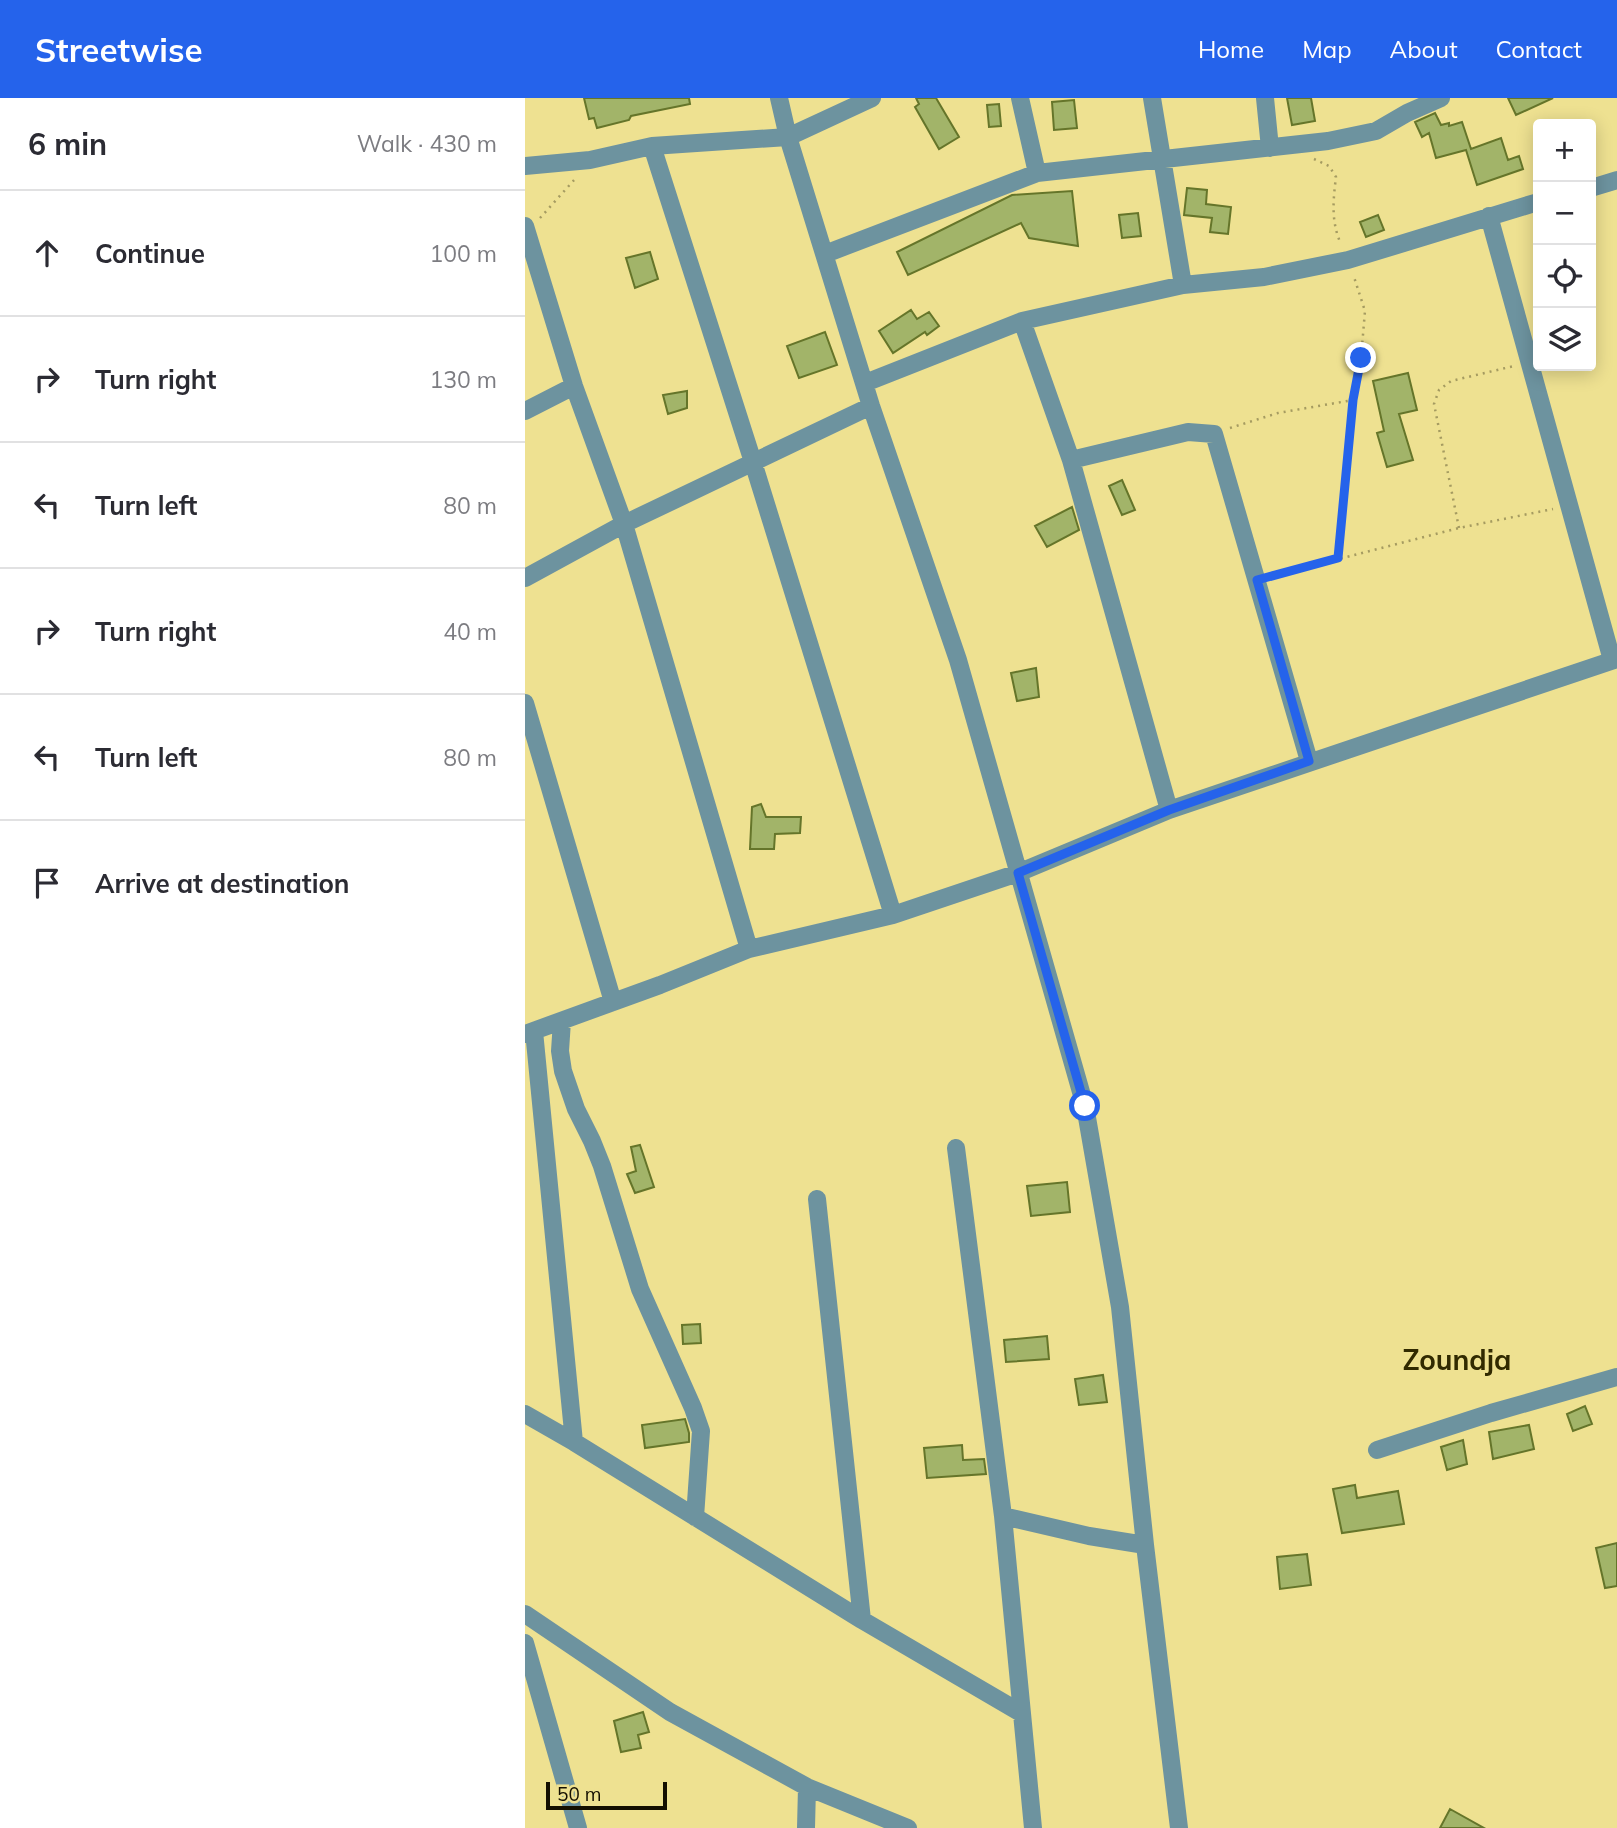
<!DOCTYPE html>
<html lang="en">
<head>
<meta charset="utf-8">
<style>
  body { margin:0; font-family:Mulish,sans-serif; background:#f7f7f7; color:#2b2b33 }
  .controls { position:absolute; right:21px; top:21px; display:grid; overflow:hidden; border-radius:7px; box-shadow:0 4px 18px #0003 }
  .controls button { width:63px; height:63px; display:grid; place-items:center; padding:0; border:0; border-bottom:2px solid #e1e1e2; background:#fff; color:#2b2b33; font:35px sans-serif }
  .scale { position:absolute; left:21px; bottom:18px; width:121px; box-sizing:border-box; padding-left:7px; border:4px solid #140f00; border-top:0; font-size:19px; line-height:24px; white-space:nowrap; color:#140f00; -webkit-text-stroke:5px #eee191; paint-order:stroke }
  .stop { position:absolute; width:21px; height:21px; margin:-16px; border:5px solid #2563eb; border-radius:50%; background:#fff }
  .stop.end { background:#2563eb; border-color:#fff; box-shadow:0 2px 7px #0008 }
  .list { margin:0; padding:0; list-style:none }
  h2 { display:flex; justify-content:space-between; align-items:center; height:91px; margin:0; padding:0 28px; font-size:30px }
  h2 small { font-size:23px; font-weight:400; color:#7c7c81 }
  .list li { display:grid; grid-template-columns:46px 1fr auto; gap:21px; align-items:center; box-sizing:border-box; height:126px; padding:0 28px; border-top:2px solid #e1e1e2 }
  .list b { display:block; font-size:26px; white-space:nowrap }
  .list em { font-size:23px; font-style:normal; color:#7c7c81 }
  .icon { flex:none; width:38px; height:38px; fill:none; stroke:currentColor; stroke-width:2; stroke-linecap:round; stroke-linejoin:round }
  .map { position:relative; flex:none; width:1092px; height:1730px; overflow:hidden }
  header { display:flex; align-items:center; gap:42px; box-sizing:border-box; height:98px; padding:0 35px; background:#2563eb; color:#fff }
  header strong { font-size:33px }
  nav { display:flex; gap:38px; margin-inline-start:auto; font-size:24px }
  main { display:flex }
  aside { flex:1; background:#fff }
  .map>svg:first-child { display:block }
</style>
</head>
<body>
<header>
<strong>Streetwise</strong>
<nav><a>Home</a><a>Map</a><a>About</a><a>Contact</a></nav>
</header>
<main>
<aside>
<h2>6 min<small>Walk · 430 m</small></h2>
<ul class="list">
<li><svg class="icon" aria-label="ahead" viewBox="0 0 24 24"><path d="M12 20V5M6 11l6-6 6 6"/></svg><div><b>Continue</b></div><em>100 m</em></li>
<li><svg class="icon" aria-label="right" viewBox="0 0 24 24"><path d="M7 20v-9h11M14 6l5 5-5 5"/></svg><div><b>Turn right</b></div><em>130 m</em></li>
<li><svg class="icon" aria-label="left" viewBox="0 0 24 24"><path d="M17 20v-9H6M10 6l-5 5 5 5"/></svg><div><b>Turn left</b></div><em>80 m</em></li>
<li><svg class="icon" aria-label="right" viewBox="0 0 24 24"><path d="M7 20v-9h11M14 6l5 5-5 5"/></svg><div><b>Turn right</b></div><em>40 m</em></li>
<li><svg class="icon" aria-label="left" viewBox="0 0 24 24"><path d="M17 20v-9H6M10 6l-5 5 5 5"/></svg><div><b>Turn left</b></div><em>80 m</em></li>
<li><svg class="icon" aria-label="arrive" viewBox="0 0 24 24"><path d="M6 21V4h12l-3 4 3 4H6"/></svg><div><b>Arrive at destination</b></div></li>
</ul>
</aside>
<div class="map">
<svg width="1092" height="1730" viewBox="0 0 1092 1730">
  <rect width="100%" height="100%" fill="#eee191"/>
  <!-- building -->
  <path fill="#a2b469" stroke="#65752a" stroke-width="2" d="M59,0H164L165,6L106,18L104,22L72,30L69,20L64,21Z
    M391,0H411L434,39L414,51L390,9L394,6Z
    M762,0H786L790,23L767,27Z
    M983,0H1028L991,17Z
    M549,2L552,30L529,32L527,4Z
    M474,6L476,28L464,29L462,7Z
    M910,15L916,27L924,25V28L937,24L946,51L976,40L983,62L994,58L998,71L952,87L941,52L911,60L904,35L897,39L890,24Z
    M662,90L682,92L681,106L706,109L703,136L685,134L687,120L659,117Z
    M547,93L553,148L504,140L496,125L383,177L372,154L487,97Z
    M613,115L616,138L597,140L594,117Z
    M853,117L859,132L841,139L835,124Z
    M125,154L133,181L110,190L101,160Z
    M386,212L392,221L404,214L414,228L402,237L400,234L368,255L354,233Z
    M300,234L312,267L274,280L262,248Z
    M883,275L892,312L874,316L888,362L862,369L852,335L859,333L848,283Z
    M162,293V310L143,316L138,297Z
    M597,382L610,412L597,417L584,388Z
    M547,409L554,432L522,449L510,428Z
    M511,570L514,599L492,603L486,575Z
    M236,706L241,719H276L275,735L250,736L249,751H225L227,709Z
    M115,1047L129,1089L110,1095L102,1076L111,1073L106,1049Z
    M542,1084L545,1114L506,1118L502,1088Z
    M175,1226L176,1245L158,1246L157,1227Z
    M522,1238L524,1261L481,1264L479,1242Z
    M578,1277L582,1304L554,1307L550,1281Z
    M1060,1308L1067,1326L1048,1333L1042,1316Z
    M160,1321L164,1335V1344L120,1350L117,1327Z
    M1004,1327L1009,1351L968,1361L964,1334Z
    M938,1342L942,1366L922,1372L916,1349Z
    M437,1347L438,1362L459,1361L461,1376L402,1380L399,1350Z
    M830,1387L832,1400L873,1393L879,1426L817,1435L808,1391Z
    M1092,1445V1488L1080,1490L1071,1450Z
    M782,1456L786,1487L755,1491L752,1459Z
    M118,1614L124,1634L113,1637L116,1650L96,1654L89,1623Z
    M925,1711L959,1730H915Z"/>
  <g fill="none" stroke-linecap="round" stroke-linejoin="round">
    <!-- path -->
    <path stroke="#a59b61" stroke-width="2.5" stroke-dasharray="2 5" stroke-linecap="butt" d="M789,61L804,68L811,79C808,103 806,124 816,146
      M15,120L50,81
      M705,330L753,315L828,302
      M934,430L909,306L914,292L926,283L989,268
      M813,460L828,302L836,260L840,213L829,179
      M748,478L934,430L1028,411"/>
    <!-- minor -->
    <path stroke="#6d939f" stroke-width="18" d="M254,0L263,39L346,308L433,562L560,1008L595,1209L620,1447L654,1730
      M495,0L512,75
      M627,0L658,187
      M740,0L745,50
      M127,48L228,364L368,817
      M0,68L65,62L127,48L263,39L347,0
      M1066,90L1092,82
      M964,118L1087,562
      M0,128L49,288L99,426L224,851
      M300,156L512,75L803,43L851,33L882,15L916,0
      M497,223L546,362L644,712
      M340,285L497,223L658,187L739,179L823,162L1013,104
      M0,313L49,288
      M546,362L663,334L689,336L784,663
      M0,480L99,426L346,308
      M0,605L88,904
      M37,923L35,953L38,973L51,1011L67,1043L77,1068L115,1191L168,1310L176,1333L170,1419
      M9,933L49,1344
      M0,936L135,887L224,851L368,817L493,775L644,712L1092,561
      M431,1050L478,1418L508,1730
      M292,1101L337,1522
      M0,1316L49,1344L337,1522L496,1615
      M852,1352L966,1315L1092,1279
      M478,1418L564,1438L620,1447
      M0,1516L145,1614L282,1689L383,1730
      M0,1545L53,1730
      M281,1730L282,1689"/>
  </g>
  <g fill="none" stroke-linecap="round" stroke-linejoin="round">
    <!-- route -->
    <path stroke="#2563eb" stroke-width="9" d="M560,1008L493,775L644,712L784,663L732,482L813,460L828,302L836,260"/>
  </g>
  <g text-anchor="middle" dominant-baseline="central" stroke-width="7" stroke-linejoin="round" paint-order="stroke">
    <!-- quarter labels -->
    <g font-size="28" font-weight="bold" fill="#312a00" stroke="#eee191">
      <text x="932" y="1261">Zoundja</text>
    </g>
  </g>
</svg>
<div class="controls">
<button>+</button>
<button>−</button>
<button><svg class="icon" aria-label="locate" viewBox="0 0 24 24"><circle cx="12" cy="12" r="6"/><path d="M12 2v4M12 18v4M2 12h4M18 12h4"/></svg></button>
<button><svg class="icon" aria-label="layers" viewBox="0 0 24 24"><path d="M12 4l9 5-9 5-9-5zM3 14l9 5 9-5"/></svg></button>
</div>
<div class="scale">50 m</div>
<div class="stop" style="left:560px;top:1008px"></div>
<div class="stop end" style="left:836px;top:260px"></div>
</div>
</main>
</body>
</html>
